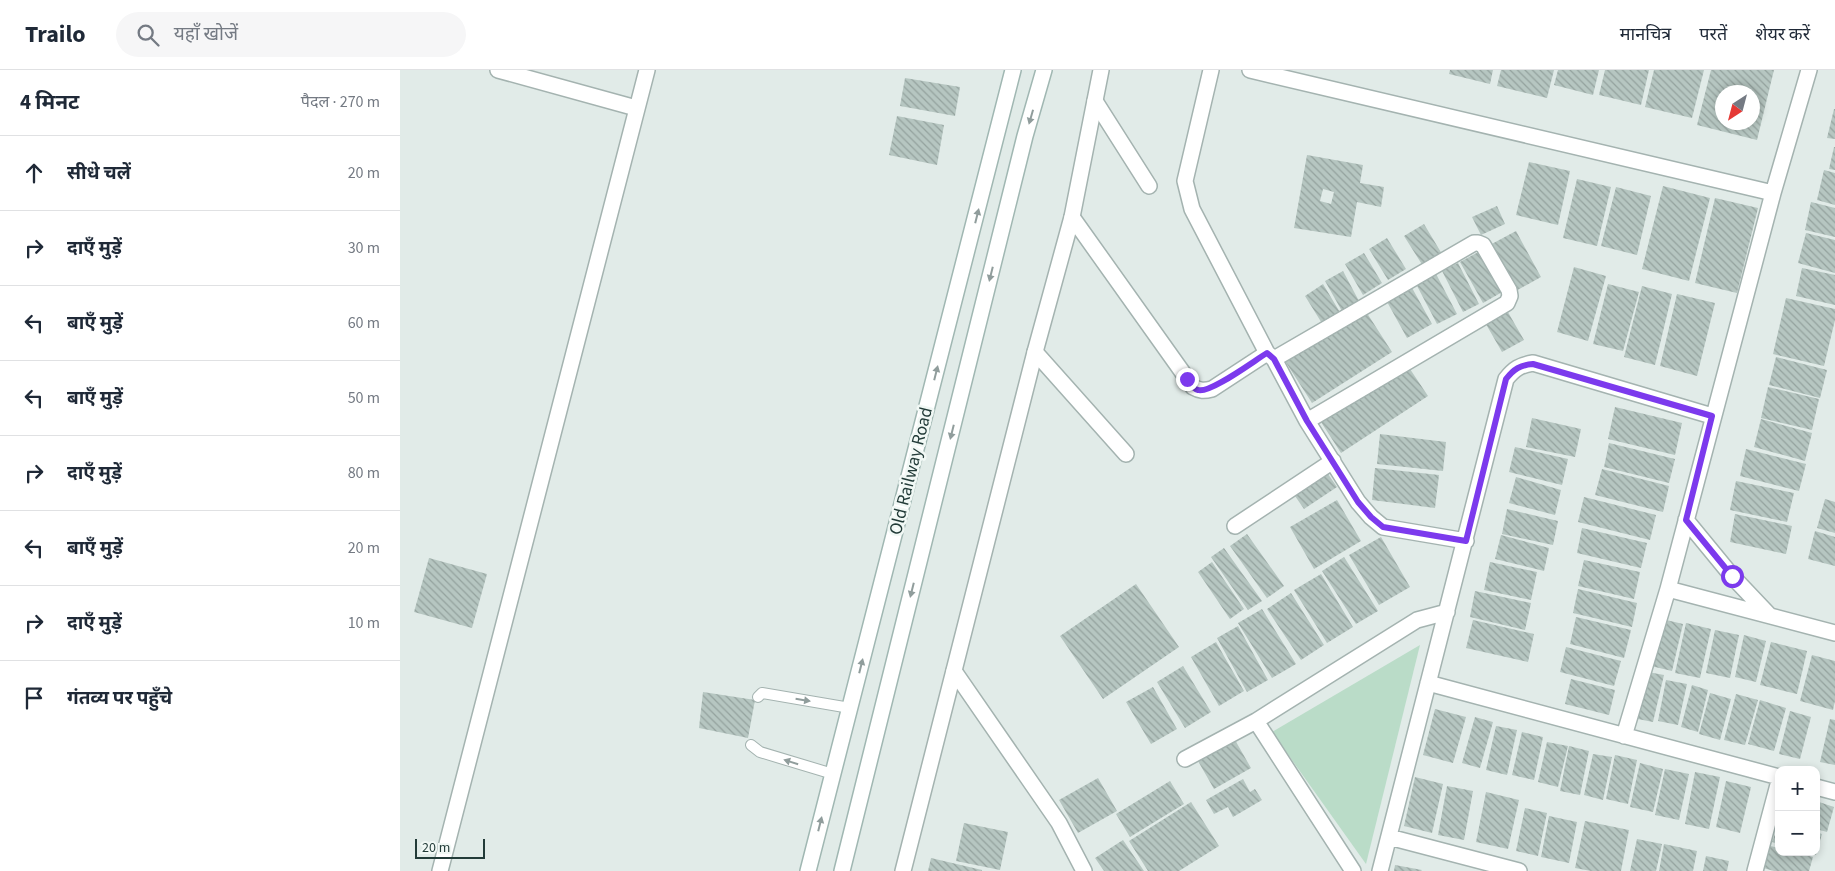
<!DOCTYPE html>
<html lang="hi">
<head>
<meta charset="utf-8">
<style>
  body { margin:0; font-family:"Source Sans 3","Noto Sans Devanagari",sans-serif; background:#f6f6f7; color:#1f2937 }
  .controls { position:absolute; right:15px; bottom:15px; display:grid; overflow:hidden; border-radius:10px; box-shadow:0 2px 8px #0003 }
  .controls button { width:45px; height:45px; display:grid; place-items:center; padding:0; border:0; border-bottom:1px solid #e0e1e3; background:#fff; color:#1f2937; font:25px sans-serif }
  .compass { position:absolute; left:1315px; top:15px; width:45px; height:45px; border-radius:50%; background:#fff; box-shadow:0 2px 8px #0003; rotate:216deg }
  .scale { position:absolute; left:15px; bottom:12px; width:70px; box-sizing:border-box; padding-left:5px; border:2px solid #223b38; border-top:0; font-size:14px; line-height:18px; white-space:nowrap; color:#223b38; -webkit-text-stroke:4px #f1f8f5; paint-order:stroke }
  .stop { position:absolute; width:15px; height:15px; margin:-11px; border:4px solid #7c3aed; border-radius:50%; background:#fff }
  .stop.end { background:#7c3aed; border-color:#fff; box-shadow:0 1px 5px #0008 }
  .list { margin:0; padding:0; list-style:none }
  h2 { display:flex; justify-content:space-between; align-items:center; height:65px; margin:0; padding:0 20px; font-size:21px }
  h2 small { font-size:16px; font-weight:400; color:#747a83 }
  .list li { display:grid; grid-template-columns:32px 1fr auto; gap:15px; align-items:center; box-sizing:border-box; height:75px; padding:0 20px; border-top:1px solid #e0e1e3 }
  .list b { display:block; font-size:19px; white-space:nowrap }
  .list em { font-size:16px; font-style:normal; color:#747a83 }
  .icon { flex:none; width:28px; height:28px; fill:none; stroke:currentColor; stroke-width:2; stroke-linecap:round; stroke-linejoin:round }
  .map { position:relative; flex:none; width:1435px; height:801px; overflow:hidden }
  header { display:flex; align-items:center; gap:30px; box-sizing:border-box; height:70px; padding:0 25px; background:#fff; border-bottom:1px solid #e0e1e3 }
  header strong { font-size:24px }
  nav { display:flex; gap:28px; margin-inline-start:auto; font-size:18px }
  .search { width:350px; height:45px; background:#f6f6f7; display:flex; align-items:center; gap:12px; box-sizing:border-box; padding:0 18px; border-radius:28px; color:#747a83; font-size:19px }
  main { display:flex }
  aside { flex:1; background:#fff }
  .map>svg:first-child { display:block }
</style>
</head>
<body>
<header>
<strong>Trailo</strong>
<div class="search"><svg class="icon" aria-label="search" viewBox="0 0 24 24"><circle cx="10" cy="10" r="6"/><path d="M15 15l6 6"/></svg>यहाँ खोजें</div>
<nav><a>मानचित्र</a><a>परतें</a><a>शेयर करें</a></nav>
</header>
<main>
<aside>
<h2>4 मिनट<small>पैदल · 270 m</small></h2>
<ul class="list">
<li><svg class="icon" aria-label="ahead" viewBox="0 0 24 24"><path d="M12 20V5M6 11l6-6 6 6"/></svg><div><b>सीधे चलें</b></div><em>20 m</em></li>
<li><svg class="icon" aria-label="right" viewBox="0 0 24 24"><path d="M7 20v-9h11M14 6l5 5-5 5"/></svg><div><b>दाएँ मुड़ें</b></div><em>30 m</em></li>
<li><svg class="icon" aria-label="left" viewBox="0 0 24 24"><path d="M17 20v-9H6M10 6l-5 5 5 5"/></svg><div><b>बाएँ मुड़ें</b></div><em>60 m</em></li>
<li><svg class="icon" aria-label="left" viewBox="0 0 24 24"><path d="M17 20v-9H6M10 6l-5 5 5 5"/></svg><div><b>बाएँ मुड़ें</b></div><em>50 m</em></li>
<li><svg class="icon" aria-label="right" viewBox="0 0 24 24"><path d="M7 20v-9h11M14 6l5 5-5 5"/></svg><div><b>दाएँ मुड़ें</b></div><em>80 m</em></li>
<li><svg class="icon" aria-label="left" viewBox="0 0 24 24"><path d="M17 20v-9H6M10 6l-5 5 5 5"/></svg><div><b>बाएँ मुड़ें</b></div><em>20 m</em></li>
<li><svg class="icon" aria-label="right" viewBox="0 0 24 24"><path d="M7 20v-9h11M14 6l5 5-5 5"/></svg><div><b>दाएँ मुड़ें</b></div><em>10 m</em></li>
<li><svg class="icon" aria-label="arrive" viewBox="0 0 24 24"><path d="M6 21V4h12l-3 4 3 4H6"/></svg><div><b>गंतव्य पर पहुँचे</b></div></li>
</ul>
</aside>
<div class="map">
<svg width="1435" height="801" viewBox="0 0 1435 801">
  <defs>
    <pattern id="building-back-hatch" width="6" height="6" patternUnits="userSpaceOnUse" patternTransform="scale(1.25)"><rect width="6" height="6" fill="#b6c6c1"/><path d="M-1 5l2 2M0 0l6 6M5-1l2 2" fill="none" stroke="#94a29e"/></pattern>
  </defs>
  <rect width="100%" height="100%" fill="#e1ebe8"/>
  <!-- green -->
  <path fill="#badcc8" d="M1020,575L966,794L872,662Z"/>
  <!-- building -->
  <path fill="url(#building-back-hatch)" fill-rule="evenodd" d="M1050,0H1093L1090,14L1049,4Z
    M1101,0H1154L1147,28L1097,16Z
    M1158,0H1199L1193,25L1154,15Z
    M1205,0H1249L1241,35L1199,25Z
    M1254,0H1304L1292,48L1245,37Z
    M1311,0H1374L1357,70L1297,55ZM1322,22H1352V52H1322Z
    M505,8L560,17L555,46L500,36Z
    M1434,39H1435V69L1427,68Z
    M497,46L544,55L537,95L489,85Z
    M1434,77H1435V100L1429,99Z
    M907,85L963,95L960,113L984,117L981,137L957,132L951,167L894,158ZM923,119L934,122L931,134L920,131Z
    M1129,92L1170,101L1158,155L1116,145Z
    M1424,100L1435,103V135L1417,130Z
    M1177,109L1211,117L1197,176L1163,168Z
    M1263,116L1310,128L1289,211L1242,199Z
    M1216,117L1251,126L1237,185L1201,176Z
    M1315,128L1358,138L1337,223L1295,213Z
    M1411,132L1435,138V167L1405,160Z
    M1097,136L1105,154L1081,165L1072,147Z
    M1024,154L1042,184L1023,196L1004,166Z
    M1116,161L1141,207L1114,222L1088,176Z
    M1406,163L1435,170V203L1398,193Z
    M987,168L1006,199L988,210L969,179Z
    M1082,180L1104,221L1083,233L1060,192Z
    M964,183L982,213L963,225L945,194Z
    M1058,193L1079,234L1063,242L1042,201Z
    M1174,197L1206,206L1188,271L1157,262Z
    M1402,198L1435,205V235L1396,226Z
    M943,201L960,233L943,243L925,211Z
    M1035,202L1057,244L1037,254L1015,212Z
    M923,214L941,244L923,255L905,226Z
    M1208,214L1239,222L1223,281L1193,274Z
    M1011,216L1032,254L1007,268L986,230Z
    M1242,216L1272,224L1255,295L1224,287Z
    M1277,224L1315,233L1297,306L1260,296Z
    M1386,228L1435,239V250L1424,296L1373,284Z
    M1105,237L1124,270L1102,282L1083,249Z
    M965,240L992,282L912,333L885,291Z
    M1376,287L1427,300L1420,328L1369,315Z
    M1008,296L1028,326L941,383L921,352Z
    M1368,317L1419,329L1412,360L1361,348Z
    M1215,337L1282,353L1275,385L1208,369Z
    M1132,348L1181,359L1175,387L1126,377Z
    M1361,349L1412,363L1405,391L1354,377Z
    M980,364L1046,372L1043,401L977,394Z
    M1209,373L1275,389L1269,413L1204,397Z
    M1115,377L1168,389L1162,415L1109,402Z
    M1346,379L1406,394L1399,421L1340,406Z
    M975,398L1039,405L1035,438L972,430Z
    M1202,399L1269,416L1263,442L1195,425Z
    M928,404L937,417L904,439L895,426Z
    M1116,407L1161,420L1155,445L1109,433Z
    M1336,411L1394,423L1387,452L1330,440Z
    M1184,427L1256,445L1250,470L1178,452Z
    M1425,429L1435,432V463L1417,458Z
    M937,430L961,471L914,499L890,457Z
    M1107,439L1158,451L1153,475L1102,464Z
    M1335,444L1392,456L1386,484L1330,472Z
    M1182,458L1247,473L1241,498L1177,483Z
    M1415,461L1435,467V496L1408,489Z
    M847,464L884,516L867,528L830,476Z
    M1101,465L1149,478L1144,501L1095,489Z
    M981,467L1010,517L979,535L949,485Z
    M824,478L862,531L848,540L811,487Z
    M944,487L978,541L956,554L922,501Z
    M29,488L87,504L72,558L14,542Z
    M1184,490L1240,502L1234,529L1178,516Z
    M812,492L844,539L830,549L798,502Z
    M1090,492L1137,502L1131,530L1084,520Z
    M921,504L953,557L927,573L894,520Z
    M736,514L779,577L703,629L660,566Z
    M1178,519L1237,533L1232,557L1173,543Z
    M1075,521L1131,533L1125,560L1070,547Z
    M891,523L924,575L901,590L867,539Z
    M862,539L896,594L872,608L838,553Z
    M1176,547L1231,560L1224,588L1170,574Z
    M1262,549L1283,554L1272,601L1251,596Z
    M1073,550L1134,564L1128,592L1066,578Z
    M1286,553L1311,559L1300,608L1275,603Z
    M838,556L868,610L847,622L817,568Z
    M1315,560L1339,565L1330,608L1306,603Z
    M1344,565L1366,571L1356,612L1335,607Z
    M816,572L844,621L819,636L791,587Z
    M1371,572L1407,581L1397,624L1360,615Z
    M1166,577L1221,591L1214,616L1160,602Z
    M1412,585L1435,591V631L1433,640L1400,631Z
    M783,596L811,642L785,658L757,612Z
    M1248,602L1264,605L1253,652L1238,649Z
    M1171,609L1215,620L1209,645L1165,634Z
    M1266,610L1287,614L1278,655L1258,651Z
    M1292,615L1308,620L1298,662L1281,657Z
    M753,617L777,659L751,674L726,632Z
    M303,622L355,630L348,668L299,658Z
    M1310,623L1331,629L1320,670L1299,664Z
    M1336,624L1358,630L1345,675L1324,670Z
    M1360,630L1386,638L1374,681L1348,674Z
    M1035,639L1066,647L1053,693L1023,685Z
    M1390,641L1411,647L1400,689L1379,684Z
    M1075,647L1093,652L1080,698L1062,693Z
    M1430,649L1435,650V695L1420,692Z
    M1096,656L1117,660L1107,705L1086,700Z
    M1122,662L1143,667L1134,710L1112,705Z
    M835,670L851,698L814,719L798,691Z
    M1147,672L1168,676L1158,717L1138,712Z
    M1169,676L1189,681L1180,725L1160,721Z
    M1193,684L1212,687L1203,730L1184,725Z
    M1215,685L1237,690L1228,734L1206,729Z
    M1240,693L1263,699L1253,742L1230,737Z
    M1265,699L1289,704L1279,750L1255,745Z
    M1295,702L1320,707L1309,759L1285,754Z
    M1015,707L1043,714L1032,763L1004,756Z
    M698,708L717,741L678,763L659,730Z
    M843,709L850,722L855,719L862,730L833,747L828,737L814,744L806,730Z
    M770,711L784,734L730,767L716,744Z
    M1326,711L1351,717L1340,763L1316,757Z
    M1047,716L1073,721L1064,770L1038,765Z
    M1086,722L1119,730L1108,779L1076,772Z
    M1416,731L1434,737L1427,762L1416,759Z
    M791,732L819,776L779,801H748L729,771Z
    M1125,738L1147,743L1138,786L1116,781Z
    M1149,746L1177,752L1169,793L1141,787Z
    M1185,751L1229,760L1221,801H1191L1175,798Z
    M564,753L608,762L600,800L556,791Z
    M1379,753V774L1372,772Z
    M1416,762L1422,764L1416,785L1407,783L1416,782Z
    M1237,769L1262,774L1256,801H1230Z
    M723,770L744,801H704L695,788Z
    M1264,774L1297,781L1293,801H1259Z
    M1366,775L1379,778V782H1395L1413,787L1409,801H1374L1360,797Z
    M1306,786L1329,791L1327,801H1303Z
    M531,788L582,800V801H528Z
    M995,795L1022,800L1021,801H994Z"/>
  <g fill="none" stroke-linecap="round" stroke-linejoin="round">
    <defs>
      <path id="service" d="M358,627L362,623L450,638
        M351,675L360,682L433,704"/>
      <path id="minor" d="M98,0L236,38
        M811,0L785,111L792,139L867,283L874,289L907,351L958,432L971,447L983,457L1066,471
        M850,0L1373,123
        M695,31L749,116
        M672,147L793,317C800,321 804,321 812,319L867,283
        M635,282L726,384
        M874,289L1074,173H1078L1083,175L1109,220L1110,226L1107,233L907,351
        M1286,450L1332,506L1369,545
        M835,456L933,391
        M1268,519L1435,563
        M554,601L659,753L684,801
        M1028,613L1379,707
        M856,651L953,801
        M1224,666L1268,519L1373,123L1409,0
        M785,689L856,651L1017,550L1047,542
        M1416,717L1435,722
        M989,767L1119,801
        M980,801L1106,309C1114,299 1120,295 1133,293L1312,346
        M1355,801L1379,711"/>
      <path id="tertiary" d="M40,801L247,0
        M503,801L635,282L672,147L701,0"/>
      <path id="secondary" d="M408,801L613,0
        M442,801L625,66L644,0"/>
    </defs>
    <!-- service casing -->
    <use href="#service" stroke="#a4b3b0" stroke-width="12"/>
    <!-- minor casing -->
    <use href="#minor" stroke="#a4b3b0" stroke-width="18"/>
    <!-- tertiary casing -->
    <use href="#tertiary" stroke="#a4b3b0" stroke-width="18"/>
    <!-- secondary casing -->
    <use href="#secondary" stroke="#a0b7b2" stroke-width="18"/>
    <!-- service -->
    <use href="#service" stroke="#fff" stroke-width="10"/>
    <!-- minor -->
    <use href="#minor" stroke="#fff" stroke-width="15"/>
    <!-- tertiary -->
    <use href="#tertiary" stroke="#fff" stroke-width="15"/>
    <!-- secondary -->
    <use href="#secondary" stroke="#fff" stroke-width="15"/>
  </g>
  <!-- one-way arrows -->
  <defs><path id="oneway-solid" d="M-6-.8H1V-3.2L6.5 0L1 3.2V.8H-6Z" transform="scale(1.25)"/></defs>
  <g fill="#909d9c">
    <use href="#oneway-solid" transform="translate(631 47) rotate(106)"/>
    <use href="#oneway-solid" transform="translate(577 146) rotate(-76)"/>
    <use href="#oneway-solid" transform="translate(591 204) rotate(104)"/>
    <use href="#oneway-solid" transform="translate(536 303) rotate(-76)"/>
    <use href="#oneway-solid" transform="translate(552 362) rotate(104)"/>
    <use href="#oneway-solid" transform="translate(512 520) rotate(104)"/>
    <use href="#oneway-solid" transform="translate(461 596) rotate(-76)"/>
    <use href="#oneway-solid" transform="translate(403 630) rotate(9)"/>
    <use href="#oneway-solid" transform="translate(391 692) rotate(-163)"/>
    <use href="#oneway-solid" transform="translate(420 754) rotate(-76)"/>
  </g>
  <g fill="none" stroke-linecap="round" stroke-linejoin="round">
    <!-- route -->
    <path stroke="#7c3aed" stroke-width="6" d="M787,309C790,313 793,319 798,320C810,324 855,290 867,283L874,289L907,351L958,432L971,447L983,457L1066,471L1106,309C1114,299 1120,295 1133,294L1312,346L1286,450L1332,506"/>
  </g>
  <g text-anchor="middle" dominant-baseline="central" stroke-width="5" stroke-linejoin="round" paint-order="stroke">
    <!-- street labels -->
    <g font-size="18" fill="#223b38" stroke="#f1f8f5">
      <text transform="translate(511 401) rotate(-76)">Old Railway Road</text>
    </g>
  </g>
</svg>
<div class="controls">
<button>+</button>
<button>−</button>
</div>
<svg class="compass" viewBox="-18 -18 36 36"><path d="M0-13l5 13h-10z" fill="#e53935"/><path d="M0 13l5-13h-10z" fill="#747a83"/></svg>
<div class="scale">20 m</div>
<div class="stop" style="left:1332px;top:506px"></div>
<div class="stop end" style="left:787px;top:309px"></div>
</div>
</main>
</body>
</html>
